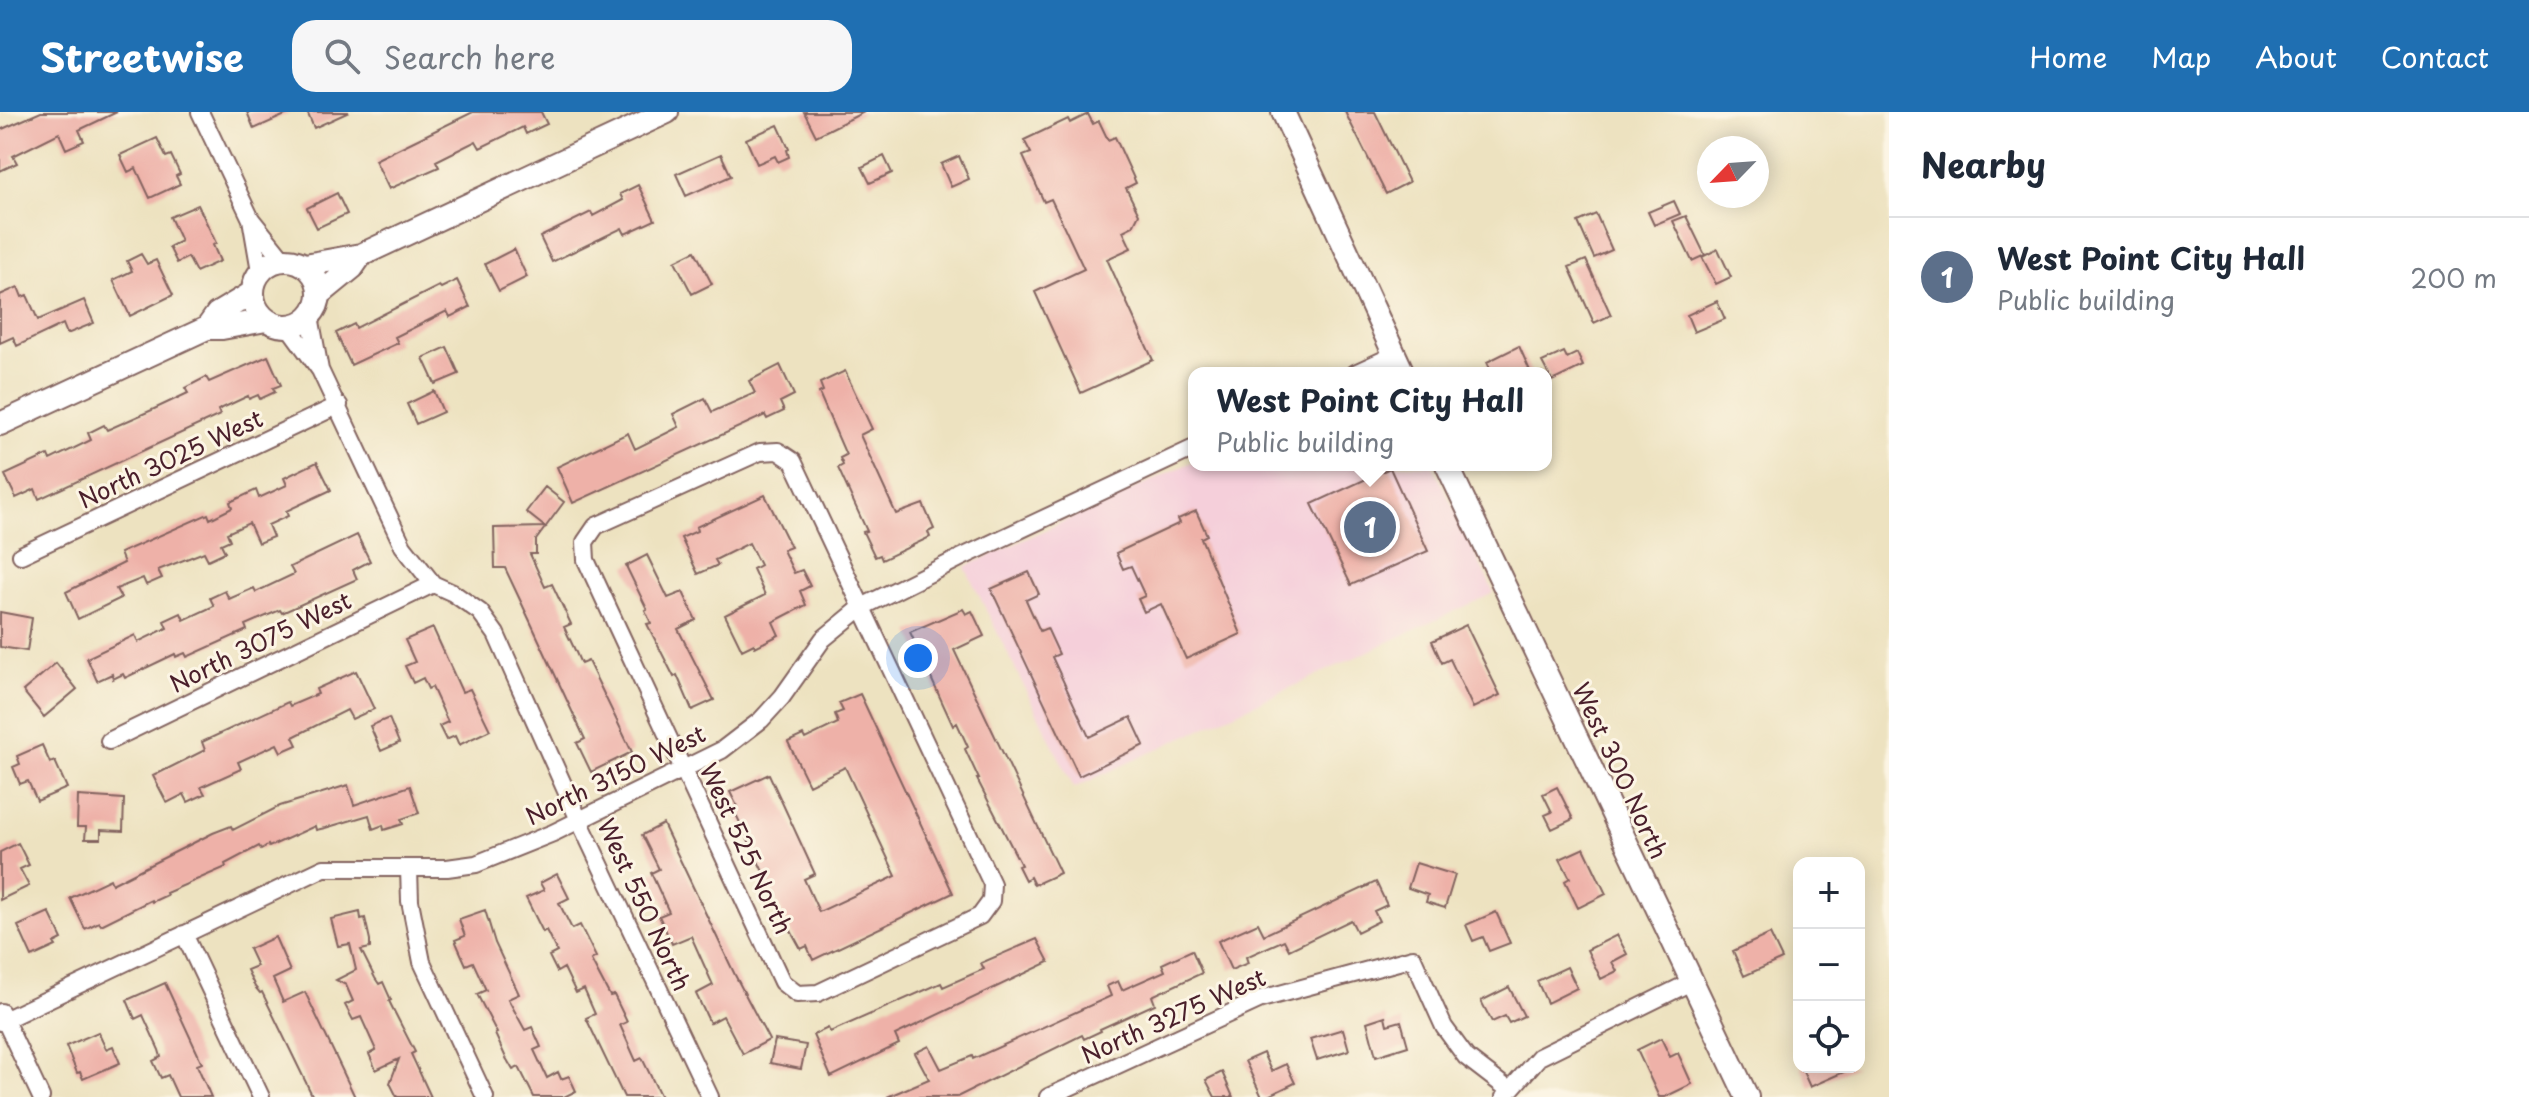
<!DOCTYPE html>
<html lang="en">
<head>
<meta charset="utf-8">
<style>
  body { margin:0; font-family:"Playpen Sans",sans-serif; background:#f6f6f7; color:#1f2937 }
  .controls { position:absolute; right:24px; bottom:24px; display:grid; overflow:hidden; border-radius:16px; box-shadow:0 4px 20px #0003 }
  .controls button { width:72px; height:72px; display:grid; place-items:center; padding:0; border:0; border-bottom:2px solid #e0e1e3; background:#fff; color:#1f2937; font:40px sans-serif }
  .compass { position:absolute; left:1697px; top:24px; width:72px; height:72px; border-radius:50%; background:#fff; box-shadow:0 4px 20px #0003; rotate:245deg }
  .you { position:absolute; left:918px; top:546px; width:28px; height:28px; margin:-20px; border:6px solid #fff; border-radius:50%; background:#1a73e8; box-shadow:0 0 0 12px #1a73e833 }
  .badge { display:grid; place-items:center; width:52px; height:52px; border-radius:50%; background:#1f6fb2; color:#fff; font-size:26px; font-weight:700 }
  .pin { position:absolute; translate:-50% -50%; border:4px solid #fff; box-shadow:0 2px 8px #0006 }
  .popup { position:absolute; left:1188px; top:255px; width:364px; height:104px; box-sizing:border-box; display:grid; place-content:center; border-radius:16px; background:#fff; filter:drop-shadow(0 2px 6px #0005); font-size:26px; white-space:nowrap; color:#747a83 }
  .popup b { font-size:30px; color:#1f2937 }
  .popup::after { content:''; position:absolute; left:50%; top:100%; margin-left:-16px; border:16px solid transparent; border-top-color:#fff }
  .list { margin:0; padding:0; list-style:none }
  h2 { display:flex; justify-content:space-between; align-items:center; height:104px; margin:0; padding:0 32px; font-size:34px }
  h2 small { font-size:26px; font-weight:400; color:#747a83 }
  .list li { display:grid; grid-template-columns:52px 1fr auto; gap:24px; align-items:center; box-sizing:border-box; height:120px; padding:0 32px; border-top:2px solid #e0e1e3 }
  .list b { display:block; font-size:30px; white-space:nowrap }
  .list p { margin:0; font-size:26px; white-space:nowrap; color:#747a83 }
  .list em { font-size:26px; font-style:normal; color:#747a83 }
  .icon { flex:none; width:44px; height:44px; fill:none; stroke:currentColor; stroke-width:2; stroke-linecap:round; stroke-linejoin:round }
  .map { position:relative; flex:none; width:1889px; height:985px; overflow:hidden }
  header { display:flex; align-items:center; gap:48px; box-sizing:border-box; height:112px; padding:0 40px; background:#1f6fb2; color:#fff }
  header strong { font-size:38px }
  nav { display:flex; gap:44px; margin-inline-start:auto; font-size:28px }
  .search { width:560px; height:72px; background:#f6f6f7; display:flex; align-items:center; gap:20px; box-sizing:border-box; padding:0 28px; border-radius:24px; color:#747a83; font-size:30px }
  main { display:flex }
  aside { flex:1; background:#fff }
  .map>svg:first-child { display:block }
</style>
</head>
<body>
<header>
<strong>Streetwise</strong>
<div class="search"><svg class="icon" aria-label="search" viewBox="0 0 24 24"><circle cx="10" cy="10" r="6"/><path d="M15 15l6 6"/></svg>Search here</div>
<nav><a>Home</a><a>Map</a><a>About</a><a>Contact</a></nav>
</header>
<main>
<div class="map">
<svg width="1889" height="985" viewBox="0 0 1889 985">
  <rect width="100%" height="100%" fill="#fcf5e5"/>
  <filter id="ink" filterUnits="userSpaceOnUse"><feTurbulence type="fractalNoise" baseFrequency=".0125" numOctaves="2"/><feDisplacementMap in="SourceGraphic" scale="16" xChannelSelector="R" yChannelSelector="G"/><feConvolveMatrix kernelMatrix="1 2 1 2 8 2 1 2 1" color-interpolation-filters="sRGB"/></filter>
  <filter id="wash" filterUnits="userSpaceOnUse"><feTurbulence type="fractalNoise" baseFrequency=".006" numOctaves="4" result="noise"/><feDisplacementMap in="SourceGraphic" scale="32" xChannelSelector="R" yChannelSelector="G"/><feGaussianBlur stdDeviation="1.8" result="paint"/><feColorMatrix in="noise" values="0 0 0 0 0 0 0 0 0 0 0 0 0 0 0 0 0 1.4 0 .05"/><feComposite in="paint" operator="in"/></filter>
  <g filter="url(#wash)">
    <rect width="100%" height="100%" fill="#ede2c0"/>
    <!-- built -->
    <path fill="#f5cfda" d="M1194,349V353H1433L1494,481L1074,676L965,455Z"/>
    <g id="blocks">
      <!-- building -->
      <path fill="#eeb1a8" d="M41,0H117L79,18L84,29L66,37L59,21L13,44L17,51L0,59V18Z
        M247,0H292L254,17Z
        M307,0H349L314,16Z
        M473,0H541L547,12L526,22L523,15L480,36L476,29L436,49L439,55L389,77L375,48Z
        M804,0H864L816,24Z
        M1345,0H1375L1409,70L1386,82Z
        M1088,2L1093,12L1099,9L1108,28L1115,25L1136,71L1126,76L1139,102L1133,114L1123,119L1131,136L1107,147L1153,248L1081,281L1035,180L1084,157L1051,87L1044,90L1023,44L1031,41L1024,28L1068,7L1070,11Z
        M778,13L789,37L787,38L789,45L778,50L775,44L757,52L746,27Z
        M157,26L166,45L171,43L180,62L176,64L180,72L150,86L136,56L128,60L120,43Z
        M721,42L731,64L686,84L676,62Z
        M884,44L892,61L870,71L862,55Z
        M959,44L969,67L951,75L941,52Z
        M638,73L655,108L625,122L622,116L552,150L540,125L591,100L593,104L623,88L620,82Z
        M337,81L347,102L317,116L307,96Z
        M1674,89L1680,102L1654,113L1648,100Z
        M198,93L216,131L213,133L220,149L196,160L188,145L177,151L169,135L181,129L170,105Z
        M1596,102L1612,138L1594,146L1578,110Z
        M1686,104L1705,143L1692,149L1673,109Z
        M514,137L527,165L499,179L485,152Z
        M1718,137L1731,165L1716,172L1702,145Z
        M695,139L712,172L692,182L675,149Z
        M141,142L147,152L156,148L173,183L130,204L113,168L132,159L127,149Z
        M1586,148L1611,203L1594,211L1569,155Z
        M457,168L470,195L450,205L447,199L395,225L398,231L351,253L336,221L354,212L356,216L439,174L441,176Z
        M18,175L22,185L27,183L38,208L84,188L94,211L67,222L63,212L17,234L13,225L0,231V183Z
        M1717,189L1725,207L1694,220L1687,203Z
        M1519,234L1531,261H1492L1487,250Z
        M447,235L459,262L435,272L423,246Z
        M1564,240L1567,246L1577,241L1583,254L1552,269L1542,250Z
        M268,244L281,273L273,276L275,280L260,287L258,283L249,287L248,284L218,298L220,303L39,387L35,377L16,386L5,363L48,343L50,348L91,328L88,321L104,313L107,318L152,298L188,281L185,276L206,265L209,270Z
        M780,253L794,283L780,290L784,299L767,307L765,303L573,391L557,355L628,321L635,337L679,315L673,302L705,286L712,300L755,281L749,269Z
        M845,259L872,317L860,323L896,402L923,392L934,417L928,420L930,425L882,448L880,443L875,445L863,420L867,419L838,356L843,353L840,346L846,343L819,281L823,279L820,271Z
        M434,279L443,300L416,312L407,292Z
        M317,350L331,378L286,399L288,404L268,413L273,425L258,431L249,411L227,421L230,428L221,432L225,440L208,448L204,440L158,458L162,466L146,473L143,466L116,477L121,486L78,507L66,480L124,451L120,441L208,402L210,407L232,396L230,390L256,378L259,386L287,373L284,366Z
        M1390,356L1428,439L1351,473L1312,392Z
        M545,375L564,390L536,428V442H530L545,475L552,472L571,512L564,515L574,536L581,552L588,549L632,640L591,660L577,631L585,627L530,509L505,456H495L494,416L545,415L526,400Z
        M765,383L791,435L783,438L794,461L802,458L810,474L800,479L806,493L773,510L779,523L755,535L754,532L742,538L725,503L765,483L753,457L760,453L749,431L715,448L718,453L698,462L681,426L697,419L696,415Z
        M1196,399L1207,423L1201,426L1241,522L1186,547L1161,492L1144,500L1138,487L1145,484L1131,454L1123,457L1116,441L1180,411L1178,407Z
        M357,423L370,449L353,458L357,467L282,501L280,498L245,513L247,518L187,545L185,541L176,545L175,542L125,566L123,562L113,567L112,562L97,569L87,546L135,523L138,530L167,516L164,509L181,501L184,508L214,494L210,486L225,479L229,487L254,476L256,480L294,462L290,455Z
        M647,443L668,486L683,480L696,508L678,517L714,588L692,598L677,563L674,565L647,512L651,511L645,498L647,497L626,454Z
        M1029,460L1039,482L1026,488L1040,519L1047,516L1059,542L1052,545L1089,625L1131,605L1144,633L1079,664L991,477Z
        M963,497L966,502L972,499L984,524L954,538L1060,761L1034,773L1030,765L1025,768L1018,754L1021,753L977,667H979L965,637L968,635L957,611L953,614L910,520Z
        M0,500L32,506L27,539L0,535Z
        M1466,513L1500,583L1473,596L1450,547L1442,551L1432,529Z
        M433,516L462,580L470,577L490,618L459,633L455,624L446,628L439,614L448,610L432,575L428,577L423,566L413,571L405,554L415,550L405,528Z
        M56,551L77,577L44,605L23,579Z
        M356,559L374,597L352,607L347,598L293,625L297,633L281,640L277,632L238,650L241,657L201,675L205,682L188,690L184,682L167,691L153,664L205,638L202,630L288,590L290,594L318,582L316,577Z
        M860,582L953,781L813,848L807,834L801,837L790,817L733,696L737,694L730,680L769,662L815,762L804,767L819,800L896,764L845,655L809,673L788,630L803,623L805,627L838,611L835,602L843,599L839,591Z
        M389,606L399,631L381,639L370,614Z
        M42,633L50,651L55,649L67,676L37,689L28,669L20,672L13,655L20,652L17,644Z
        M348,673L354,693L410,674L419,701L401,707L403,712L384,718L383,713L373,717L369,703L325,716L316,718L315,714L269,735L268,733L261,737L259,734L225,752L226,755L166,781L167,783L152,790L151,788L101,813L99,810L85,817L70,786L110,767L112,772L213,721L231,714L233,718L280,694Z
        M1557,675L1573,707L1552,717L1545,703L1552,700L1543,682Z
        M78,684L124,687L123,719L101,718V727H85L86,715H77Z
        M663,712L735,863L769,928L743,942L723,904L710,911L696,882L713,873L691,824L672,832L659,804L669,800L651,761L659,757L642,723Z
        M18,731L29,753L20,757L29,774L0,788V740Z
        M1584,736L1606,782L1578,796L1565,769L1570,766L1560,747Z
        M1416,751L1455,763L1445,796L1426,790L1428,783L1408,776Z
        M557,762L569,786L559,791L572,817L580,813L596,845L591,848L610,884L614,883L627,910L620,913L636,949L642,946L661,985H624L586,906L595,902L584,877L576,881L564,856L557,860L549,844L557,840L546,818L543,820L526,786L544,778L540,771Z
        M1376,770L1387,793L1374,799L1379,809L1357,820L1351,808L1289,838L1284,828L1246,845L1248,851L1231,858L1218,829L1258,811L1264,823Z
        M485,798L495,831L519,882L508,887L525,918L532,915L541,935L534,938L547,966L558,960L561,967L569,964L576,979L564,985H534L519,955L513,958L506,946L495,922L497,921L477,882L486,878L473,850L466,853L455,828L465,824L459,807Z
        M49,800L62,827L54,831L56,834L32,845L18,814Z
        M360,800L361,807L365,806L370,828V836L361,838L375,866L379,872L383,870L391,888L389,889L393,897L415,940L411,942L431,985H397L390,971L399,947L376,958L369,942L376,938L361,905L353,908L345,893L353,889L346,873L336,868L356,858L350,832L338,834L331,807Z
        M1496,800L1510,831L1489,839L1483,825L1473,829L1466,813Z
        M1770,822L1782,847L1744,864L1733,839Z
        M1617,823L1627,842L1612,850L1617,859L1601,867L1587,838Z
        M275,825L290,859L273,867L283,890L305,880L355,985H313L262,880L260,881L255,875L247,858L257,854L249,837Z
        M1037,827L1049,850L895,923L899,932L831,965L813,923L828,916L830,920L941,871L943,875L984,857L981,851Z
        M1192,838L1202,861L1152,884L1155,892L1100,917L1101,919L1084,927L1082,923L957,985H887L929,967L915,941L929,934L941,957L972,944L973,947L1111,884L1107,874L1118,869L1122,878L1165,859L1162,852Z
        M1567,855L1577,876L1547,891L1537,869Z
        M165,871L202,951L197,953L211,985H178L168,963L161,966L153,949L161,945L159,938L143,903L135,907L127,888Z
        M1509,875L1524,904L1509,911L1505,904L1492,910L1481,889Z
        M1385,904L1387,913L1401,909L1408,934L1376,944L1367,910Z
        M1343,917L1349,938L1317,948L1310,927Z
        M98,920L106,937L113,934L120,951L83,967L80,960L77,961L66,934Z
        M1661,926L1670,945L1678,941L1692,972L1665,985H1659L1637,938Z
        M775,928L806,933L801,957L770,951Z
        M1263,941L1271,959L1286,952L1295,971L1266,985H1262L1245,949Z
        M1801,955H1855L1810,975Z
        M1222,960L1233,985H1215L1206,968Z"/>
    </g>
  </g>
  <g filter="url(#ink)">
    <use href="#blocks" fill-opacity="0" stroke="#83635f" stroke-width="2"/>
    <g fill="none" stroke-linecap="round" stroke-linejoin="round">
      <defs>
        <path id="street" d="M200,0L251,107
          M260,159L251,107L283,147
          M288,214L320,258L310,204
          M320,258L403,434L433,472L453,481L480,500L496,522L579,708L710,985
          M1355,261L1394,243
          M778,339L793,349L992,772L991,789L980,804L818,881L797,882L782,870L586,448L585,430L596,414L760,340Z
          M21,443L339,293
          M109,629L433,472
          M409,757L410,789L422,850L485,985
          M184,822L261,985
          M1,900L41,985
          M0,910L324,756H447L476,752L553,721L722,638L761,608L782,585L823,527L862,495L958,447L1194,336
          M1048,985L1261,887L1413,846L1444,915L1466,945L1509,978
          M1504,985L1539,945L1693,869"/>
        <path id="secondary" d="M1283,0L1403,261
          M253 181a33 33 0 1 1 66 0a33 33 0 1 1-66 0Z
          M305,153L361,143L667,0
          M319,183L352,156L361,143
          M207,216L217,202L252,181
          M0,312L207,216H222L266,208
          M1447,353L1747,985"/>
      </defs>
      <!-- street casing -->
      <use href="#street" stroke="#83635f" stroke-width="20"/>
      <!-- secondary casing -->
      <use href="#secondary" stroke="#83635f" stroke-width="26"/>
      <!-- street -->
      <use href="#street" stroke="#fff" stroke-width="16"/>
      <!-- secondary -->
      <use href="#secondary" stroke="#fff" stroke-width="22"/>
    </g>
  </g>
  <g text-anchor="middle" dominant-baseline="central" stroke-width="6" stroke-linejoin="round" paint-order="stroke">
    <!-- street labels -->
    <g font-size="24" fill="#4a1f2b" stroke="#fcf5e5">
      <text transform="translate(170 346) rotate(-25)">North 3025 West</text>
      <text transform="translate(260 529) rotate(-26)">North 3075 West</text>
      <text transform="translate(1621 658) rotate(65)">West 300 North</text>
      <text transform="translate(615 662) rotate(-26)">North 3150 West</text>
      <text transform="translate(747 736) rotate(65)">West 525 North</text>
      <text transform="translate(645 792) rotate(65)">West 550 North</text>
      <text transform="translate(1173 903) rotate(-24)">North 3275 West</text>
    </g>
  </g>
</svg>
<div class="controls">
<button>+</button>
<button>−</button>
<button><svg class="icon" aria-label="locate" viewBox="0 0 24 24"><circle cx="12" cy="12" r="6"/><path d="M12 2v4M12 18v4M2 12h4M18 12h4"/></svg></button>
</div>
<svg class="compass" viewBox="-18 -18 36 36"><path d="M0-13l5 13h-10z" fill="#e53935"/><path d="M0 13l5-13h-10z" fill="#747a83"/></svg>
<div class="you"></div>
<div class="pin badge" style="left:1370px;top:415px;background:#5c6f8a">1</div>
<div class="popup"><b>West Point City Hall</b>Public building</div>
</div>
<aside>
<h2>Nearby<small></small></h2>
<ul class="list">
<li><span class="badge" style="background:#5c6f8a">1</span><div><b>West Point City Hall</b><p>Public building</p></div><em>200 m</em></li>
</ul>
</aside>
</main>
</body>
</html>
